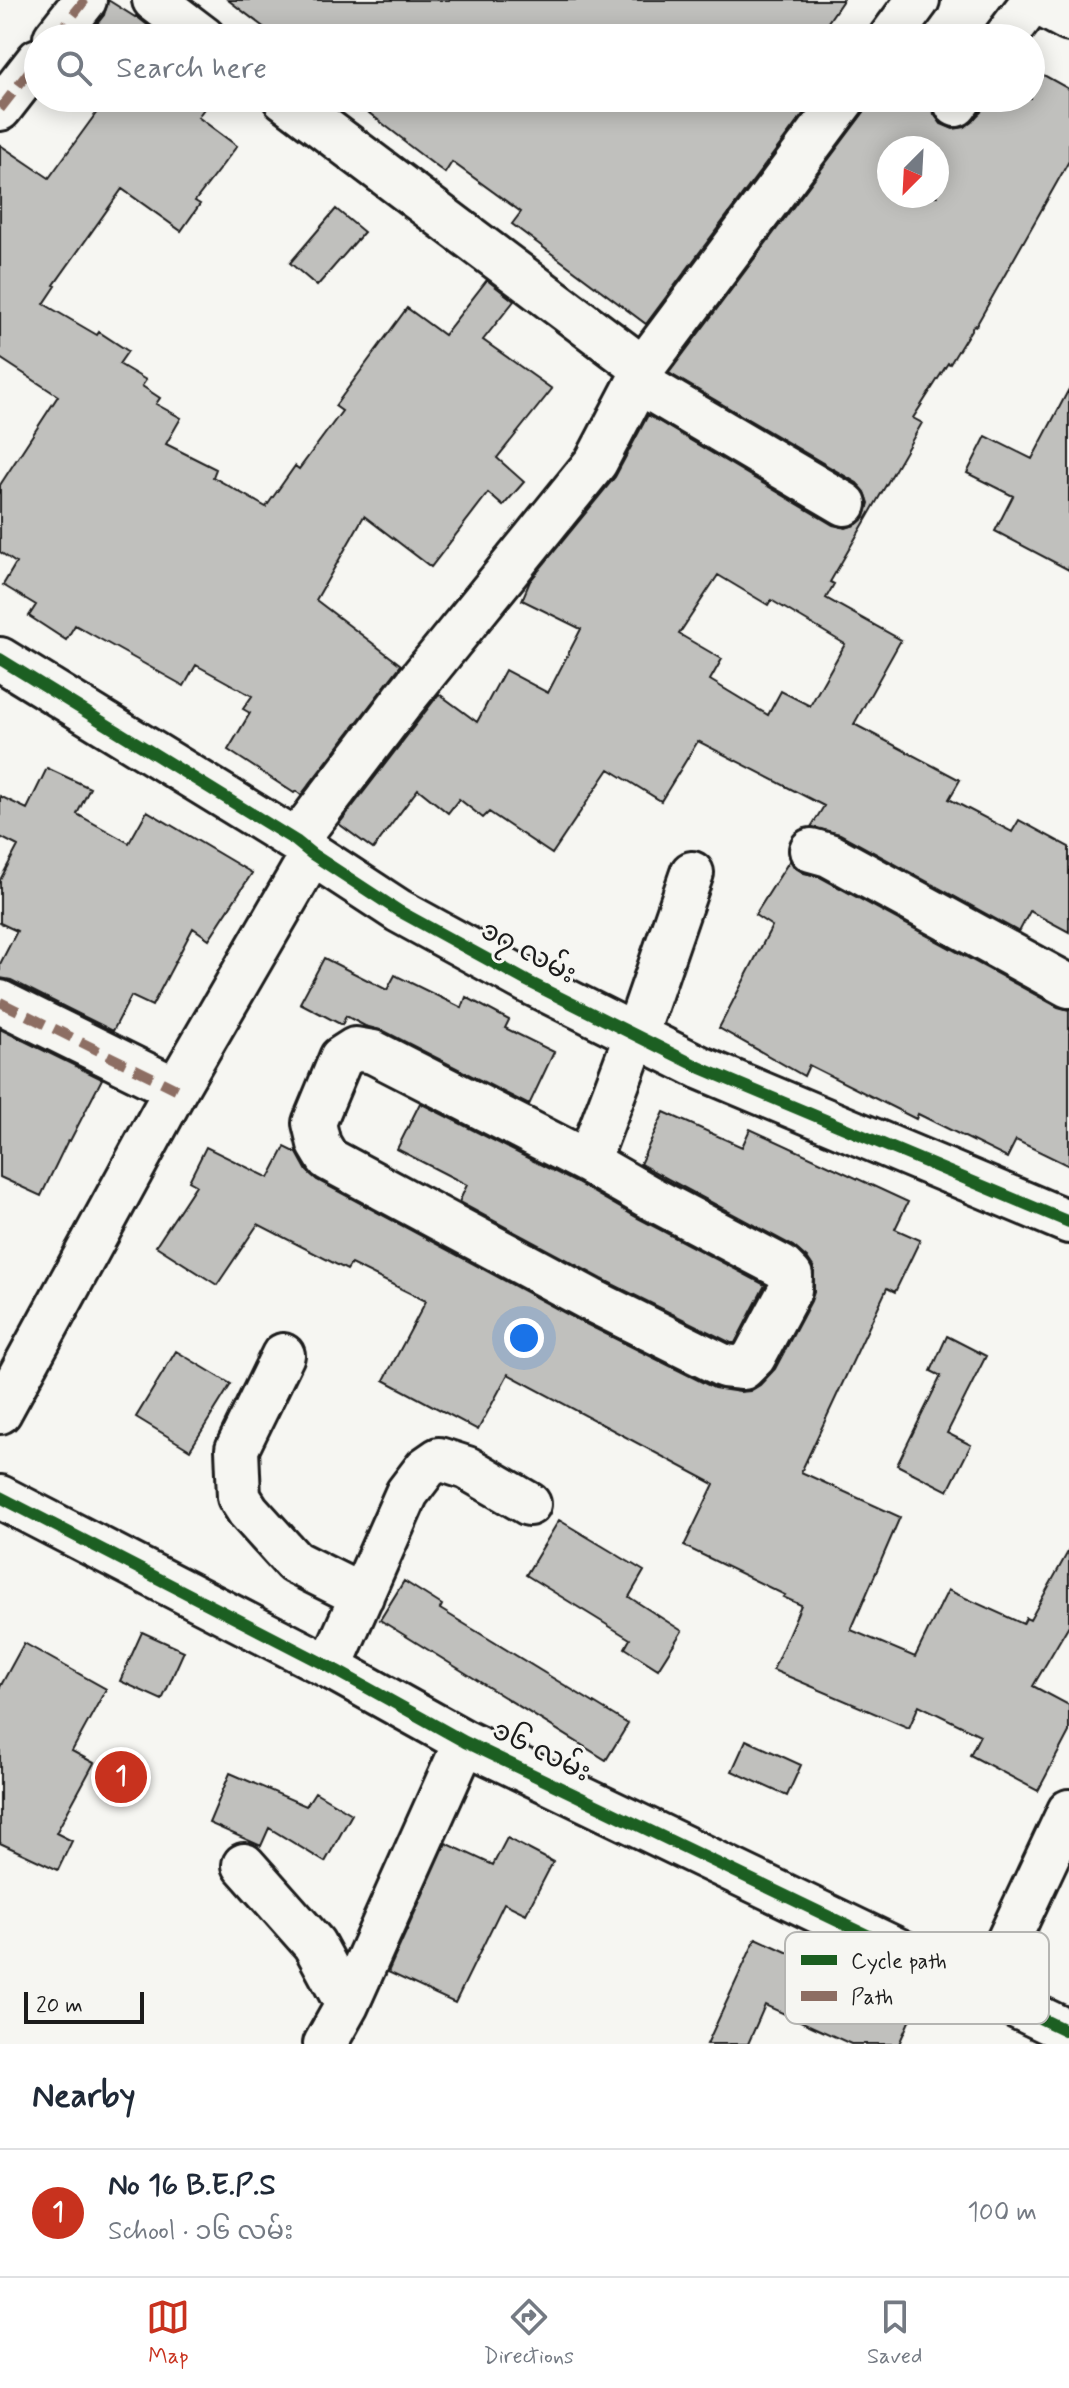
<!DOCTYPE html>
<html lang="en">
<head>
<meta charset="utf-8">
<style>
  body { margin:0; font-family:Mynerve,"Noto Sans Myanmar",sans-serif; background:#f2f2f3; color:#1f2937 }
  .compass { position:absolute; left:877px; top:136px; width:72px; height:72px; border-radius:50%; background:#fff; box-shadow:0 4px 20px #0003; rotate:204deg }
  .scale { position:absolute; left:24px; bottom:20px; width:120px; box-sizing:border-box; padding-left:8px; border:4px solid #1c1c1c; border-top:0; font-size:22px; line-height:28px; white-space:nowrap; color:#1c1c1c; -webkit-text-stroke:6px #f6f6f2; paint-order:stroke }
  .you { position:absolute; left:524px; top:1338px; width:28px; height:28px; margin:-20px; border:6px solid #fff; border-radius:50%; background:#1a73e8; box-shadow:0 0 0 12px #1a73e833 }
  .badge { display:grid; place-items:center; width:52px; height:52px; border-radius:50%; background:#c8321e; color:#fff; font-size:26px; font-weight:700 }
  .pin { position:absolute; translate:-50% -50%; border:4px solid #fff; box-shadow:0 2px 8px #0006 }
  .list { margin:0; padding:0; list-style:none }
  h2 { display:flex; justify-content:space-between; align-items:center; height:104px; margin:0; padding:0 32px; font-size:34px }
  h2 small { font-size:26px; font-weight:400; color:#747a83 }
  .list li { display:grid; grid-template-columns:52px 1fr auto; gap:24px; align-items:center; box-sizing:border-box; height:128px; padding:0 32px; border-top:2px solid #e0e1e3 }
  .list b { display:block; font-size:30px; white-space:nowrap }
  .list p { margin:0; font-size:26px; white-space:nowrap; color:#747a83 }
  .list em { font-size:26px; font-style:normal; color:#747a83 }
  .icon { flex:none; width:44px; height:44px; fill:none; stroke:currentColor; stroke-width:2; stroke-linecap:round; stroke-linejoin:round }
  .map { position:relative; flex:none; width:1069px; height:2044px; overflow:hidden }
  .search { position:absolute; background:#fff; box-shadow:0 4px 20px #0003; left:24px; right:24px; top:24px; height:88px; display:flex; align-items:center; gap:20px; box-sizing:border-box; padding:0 28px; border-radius:44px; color:#747a83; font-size:30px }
  .sheet { height:232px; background:#fff }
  nav { display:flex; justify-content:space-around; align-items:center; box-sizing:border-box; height:112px; border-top:2px solid #e0e1e3; background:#fff; font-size:22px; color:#747a83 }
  nav a { display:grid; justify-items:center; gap:4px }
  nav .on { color:#c8321e }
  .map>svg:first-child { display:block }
</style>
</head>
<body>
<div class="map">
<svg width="1069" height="2044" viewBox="0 0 1069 2044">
  <rect width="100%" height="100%" fill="#f6f6f2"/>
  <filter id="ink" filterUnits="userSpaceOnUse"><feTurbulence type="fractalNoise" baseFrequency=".0125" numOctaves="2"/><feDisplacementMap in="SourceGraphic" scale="16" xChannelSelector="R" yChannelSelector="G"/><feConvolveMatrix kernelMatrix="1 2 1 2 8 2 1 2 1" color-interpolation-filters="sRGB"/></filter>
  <g filter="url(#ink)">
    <!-- building -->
    <path fill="#c0c0bd" stroke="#1c1c1c" stroke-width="2" fill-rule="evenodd" d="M108,0L135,17L136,16L164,38H86L104,15Z
      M228,0H843L817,38H278Z
      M1031,68L1069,89V161L976,326L974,325L950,364L948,363L913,418L922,423L830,582L834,584L826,598L901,640L854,724L960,780L949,799L1012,832L1019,820L1069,847V932L1030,911L1019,932L840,834L811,827L824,806L698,741L661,801L609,769L552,854L489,812L483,818L459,799L448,813L418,789L373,849L339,824L439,694L477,722L505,670L548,693L581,629L522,600L530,581L615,477L648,415L833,525L846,528L857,524L865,517L869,503L865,492L857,483L669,373L864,112L869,98H934L932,103L934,114L941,124L953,129L965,127L981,112L985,98H1031ZM889,148H937V196H889ZM718,575L768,605L771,600L845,644L810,706L781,691L768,715L710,680L722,659L679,634Z
      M80,98H212L198,117L237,146L195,201L200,204L181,231L122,189L54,285L56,286L44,304L97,335L99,332L128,351L119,364L146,380L142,386L160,398L156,404L181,418L166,444L216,469L213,477L266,507L295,466L299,469L342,411L335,406L407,308L444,335L487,280L514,301L483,340L552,389L497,458L524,482L503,506L488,493L431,567L364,516L316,600L401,665L301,795L296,791L294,793L228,750L250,713L243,709L252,696L196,665L184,686L75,625L66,640L29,616L36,605L3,585L16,563L0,552V485L58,396L0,358V145L49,178L97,112Z
      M366,98H815L646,324L512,224L521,212L452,162L445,173L403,141L404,140L360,106Z
      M336,209L364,232L317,286L290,263Z
      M1069,389V570L995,531L1013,496L967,473L986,436L1032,459Z
      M47,768L90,788L77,814L129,843L147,811L252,873L209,939L193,928L152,1006L131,996L113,1031L11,980L0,978V964L17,931L0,923V880L18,846L0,837V796L27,809Z
      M790,860L794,867L804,873L820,877L1058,1007L1069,1010V1166L1016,1140L1007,1158L918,1114L916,1119L809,1065L804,1076L719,1028L772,926L755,915Z
      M324,958L387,990L395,975L462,1008L466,997L509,1020L505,1028L554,1052L529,1105L384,1031L365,1026L346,1016L342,1025L300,1003Z
      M0,1029L102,1079L70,1141L68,1140L41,1196L0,1177Z
      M420,1103L577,1183L638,1218L765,1285L735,1343H731L602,1279L459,1202L467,1185L397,1149Z
      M664,1112L742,1147L750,1129L908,1202L895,1229L920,1240L895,1292L887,1288L801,1472L900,1517L851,1630L915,1657L948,1590L1023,1624L1026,1618L1030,1620L1069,1550V1625L1033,1686L1069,1705V1732L1038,1791L970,1755L980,1735L919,1705L909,1728L773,1670L801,1605L783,1597L785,1595L684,1546L714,1484L508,1374L478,1430L384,1380L426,1301L351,1264L347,1270L258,1224L217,1285L156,1246L196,1185L189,1181L206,1147L269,1178L285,1147L297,1153L307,1171L317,1180L580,1321L714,1388L740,1392L750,1391L760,1385L775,1369L811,1301L814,1292V1268L808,1259L793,1246L640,1164Z
      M947,1336L986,1356L947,1433L971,1445L948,1491L897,1465L941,1376L931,1371Z
      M176,1351L231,1384L190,1450L136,1417Z
      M559,1520L644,1571L629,1597L682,1631L658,1669L625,1648L630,1639L526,1575Z
      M404,1581L442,1605L440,1609L628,1724L606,1760L380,1620Z
      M142,1632L184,1651L162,1700L120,1681Z
      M24,1643L106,1689L72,1751L94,1763L56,1833L72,1841L58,1870L0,1843V1687Z
      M746,1740L801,1765L787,1796L732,1771Z
      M230,1773L306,1806L315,1792L352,1814L325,1862L269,1828L261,1846L209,1823Z
      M507,1838L553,1862L526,1914L504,1903L455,2003L388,1972L446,1843L493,1865Z
      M756,1938L914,2010L899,2044H851L765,2005L748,2044H707Z"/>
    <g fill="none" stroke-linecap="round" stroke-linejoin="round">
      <defs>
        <path id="minor" d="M154,0L204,38
          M1032,0L1069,20
          M55,38L85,0
          M890,38L918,0
          M1005,38L1033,1
          M284,98L643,368
          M956,105L961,98
          M0,109L38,60
          M638,382L845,504
          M0,659L296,841L312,854L399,911L527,981L701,1068L1069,1222
          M296,841L405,698L596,462L638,382L643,368L845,98
          M811,850L829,855L1069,986
          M0,1002L176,1089
          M355,1049L373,1052L588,1162L649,1197L782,1267L791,1276L790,1290L754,1357L743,1368L724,1366L591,1300L328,1159L319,1144L314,1123L341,1058Z
          M588,1162L636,1035L692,873
          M283,1355L237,1449L239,1497L248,1511L294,1562L362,1596
          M0,1412L176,1089L312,854
          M0,1497L330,1667L465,1742L1069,2032
          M330,1667L407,1493L426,1468L439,1459L467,1468L529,1504
          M244,1865L314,1944L347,2005
          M984,1992L1069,1811
          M325,2044L347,2005L465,1742"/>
      </defs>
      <!-- minor casing -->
      <use href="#minor" stroke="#1c1c1c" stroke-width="48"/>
      <!-- minor -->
      <use href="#minor" stroke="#f6f6f2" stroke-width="42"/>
      <!-- quiet -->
      <path stroke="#8d6e63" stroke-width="10" stroke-dasharray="20 10" stroke-linecap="butt" d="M55,38L85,0
        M0,109L38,60
        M0,1002L176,1089"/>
      <defs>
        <path id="cycleway" d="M0,659L296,841L312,854L399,911L527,981L701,1068L1069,1222
          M0,1497L330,1667L465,1742L1069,2032"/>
      </defs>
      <!-- cycleway casing -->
      <use href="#cycleway" stroke="#f6f6f2" stroke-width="17"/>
      <!-- cycleway -->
      <use href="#cycleway" stroke="#1b5e20" stroke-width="12"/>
    </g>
  </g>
  <g text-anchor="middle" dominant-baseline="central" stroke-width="6" stroke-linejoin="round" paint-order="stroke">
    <!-- street labels -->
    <g font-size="28" fill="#1c1c1c" stroke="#f6f6f2">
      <text transform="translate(528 953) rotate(28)">၁၇ လမ်း</text>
      <text transform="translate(541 1752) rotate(26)">၁၆ လမ်း</text>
    </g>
  </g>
  <!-- legend -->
  <rect x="785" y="1932" width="264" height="92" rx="12" fill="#f6f6f2" stroke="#b5b5b2" stroke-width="2"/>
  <rect x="801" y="1955" width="36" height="10" fill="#1b5e20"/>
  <rect x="801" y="1991" width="36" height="10" fill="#8d6e63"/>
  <g font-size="22" fill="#1c1c1c">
    <text x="851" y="1968">Cycle path</text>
    <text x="851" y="2004">Path</text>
  </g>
</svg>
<svg class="compass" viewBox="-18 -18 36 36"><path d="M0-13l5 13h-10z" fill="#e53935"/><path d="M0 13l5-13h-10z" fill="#747a83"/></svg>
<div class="scale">20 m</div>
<div class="you"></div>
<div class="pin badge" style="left:121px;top:1777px">1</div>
<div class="search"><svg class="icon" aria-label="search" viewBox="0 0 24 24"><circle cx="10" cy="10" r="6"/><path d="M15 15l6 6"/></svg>Search here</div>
</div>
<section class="sheet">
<h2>Nearby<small></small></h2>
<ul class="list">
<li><span class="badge">1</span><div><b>No 16 B.E.P.S</b><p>School · ၁၆ လမ်း</p></div><em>100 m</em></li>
</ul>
</section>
<nav>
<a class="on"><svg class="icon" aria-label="map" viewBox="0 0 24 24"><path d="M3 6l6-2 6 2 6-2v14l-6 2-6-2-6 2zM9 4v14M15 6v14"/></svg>Map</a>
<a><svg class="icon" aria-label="directions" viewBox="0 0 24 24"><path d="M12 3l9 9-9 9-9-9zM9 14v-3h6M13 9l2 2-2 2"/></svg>Directions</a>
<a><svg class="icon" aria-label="saved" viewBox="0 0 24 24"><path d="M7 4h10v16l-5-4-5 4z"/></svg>Saved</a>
</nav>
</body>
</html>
